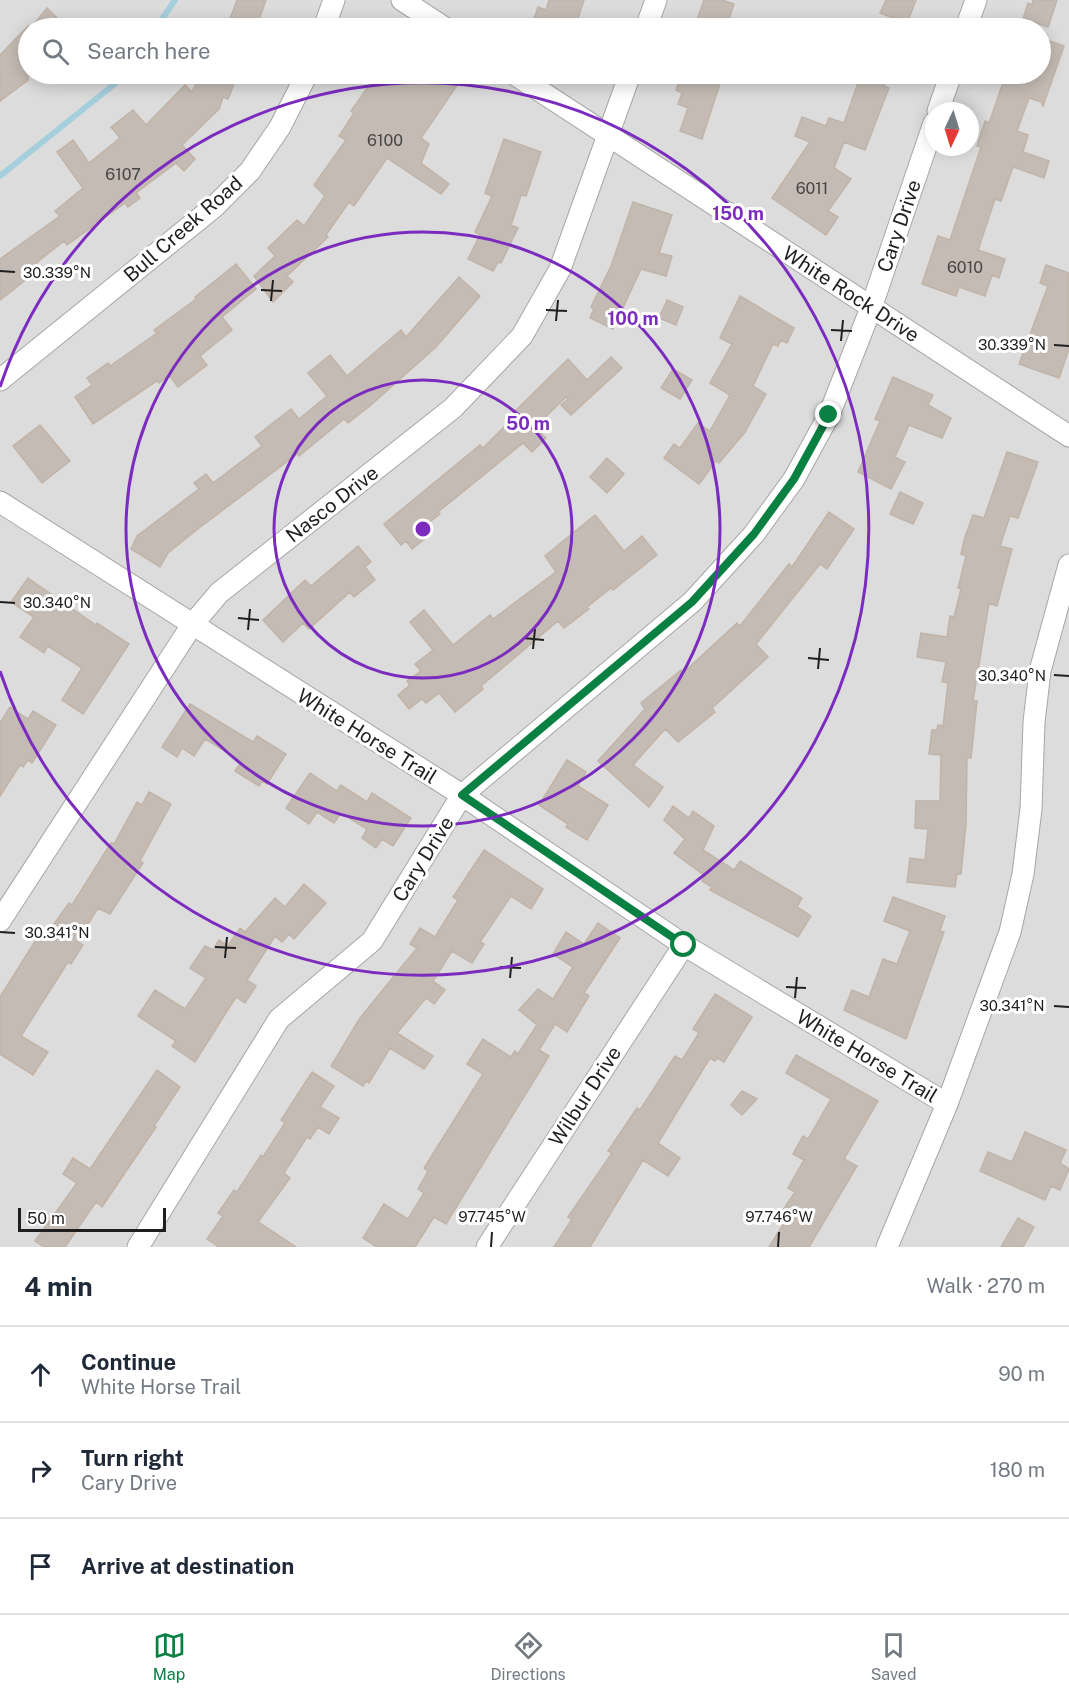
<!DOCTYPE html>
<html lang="en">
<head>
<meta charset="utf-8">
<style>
  body { margin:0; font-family:"Public Sans",sans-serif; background:#f6f6f7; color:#1f2937 }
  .compass { position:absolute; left:925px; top:102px; width:54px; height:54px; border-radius:50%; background:#fff; box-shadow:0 3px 15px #0003; rotate:184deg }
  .scale { position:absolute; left:18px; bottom:15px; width:148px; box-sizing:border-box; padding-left:6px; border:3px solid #1f1f1f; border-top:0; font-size:16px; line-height:21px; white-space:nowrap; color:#1f1f1f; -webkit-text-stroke:4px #fff; paint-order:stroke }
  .stop { position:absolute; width:18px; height:18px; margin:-14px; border:4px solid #0b8043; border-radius:50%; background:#fff }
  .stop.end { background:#0b8043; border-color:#fff; box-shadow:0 2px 6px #0008 }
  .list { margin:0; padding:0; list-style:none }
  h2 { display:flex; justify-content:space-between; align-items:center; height:78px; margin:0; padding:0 24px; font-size:26px }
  h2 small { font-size:20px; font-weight:400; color:#747a83 }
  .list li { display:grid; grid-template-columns:39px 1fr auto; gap:18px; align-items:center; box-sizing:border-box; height:96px; padding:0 24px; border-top:2px solid #e0e1e3 }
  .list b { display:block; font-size:22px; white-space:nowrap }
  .list p { margin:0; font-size:20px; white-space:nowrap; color:#747a83 }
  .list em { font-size:20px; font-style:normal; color:#747a83 }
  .icon { flex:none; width:33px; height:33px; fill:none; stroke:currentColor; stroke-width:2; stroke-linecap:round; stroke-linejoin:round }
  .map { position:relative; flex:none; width:1069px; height:1247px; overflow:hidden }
  .search { position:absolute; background:#fff; box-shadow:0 3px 15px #0003; left:18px; right:18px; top:18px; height:66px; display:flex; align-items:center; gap:15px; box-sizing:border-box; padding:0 21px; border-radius:33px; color:#747a83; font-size:22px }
  .sheet { height:366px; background:#fff }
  nav { display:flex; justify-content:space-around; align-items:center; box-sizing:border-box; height:84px; border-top:2px solid #e0e1e3; background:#fff; font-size:16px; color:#747a83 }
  nav a { display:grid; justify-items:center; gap:3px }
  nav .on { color:#0b8043 }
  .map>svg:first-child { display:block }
</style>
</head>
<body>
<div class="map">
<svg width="1069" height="1247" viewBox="0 0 1069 1247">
  <rect width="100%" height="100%" fill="#f0ece5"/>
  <!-- residential -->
  <path fill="#dddcdc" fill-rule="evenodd" d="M0,0H1069V1247H0ZM28,28H1040V74H28ZM934,111H970V147H934Z"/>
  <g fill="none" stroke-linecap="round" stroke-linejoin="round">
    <!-- stream -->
    <path stroke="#a5cfdd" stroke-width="6" d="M156,28L175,0
      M0,176L127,74"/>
  </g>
  <!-- building -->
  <path fill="#c4bcb4" stroke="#c1b3a7" stroke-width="1.5" d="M237,0H266L256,28L230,19Z
    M549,0H584L575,27L531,28L538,7L546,10Z
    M704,0H722L734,4L726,28H694Z
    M886,0H916L907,23L880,13Z
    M1033,0H1057L1048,27L1023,19L1028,3L1032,5Z
    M47,8L67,28H31Z
    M28,26V80L0,101V55Z
    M1041,38L1064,46L1043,106L1041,102L1029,98L1017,131L1028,135L1023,152L1049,161L1044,178L1013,167L1001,201L995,199L978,250L1005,259L999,278L992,275L985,296L959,287L956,296L922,284L938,236L950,240L981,147L977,146L985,121L989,123L1006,74H1041Z
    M201,74H238L228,99L223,97L219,109L182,145L195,159L184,171L176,163L136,193L140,198L128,207L125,203L67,245L64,241L36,263L41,268L0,300V259L60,216L55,211L83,188L57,152L73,140L89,163L120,138L111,127L133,110L146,125L185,85L192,92Z
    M377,74H442L458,84L421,138L429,144L421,163L449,184L441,194L387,158L354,206L349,202L326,235L328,237L287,276L293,282L273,302L254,276L275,256L268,248L297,220L304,226L325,196L314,185L346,140L339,136L354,113L351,111Z
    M682,74H723L702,139L680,131L688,108L678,104L682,93L676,90Z
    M861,74H889L884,86L889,88L865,150L844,142L834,168L851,179L828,211L838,217L826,235L772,198L810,142L795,136L802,117L826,126L829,118L844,123Z
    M504,139L541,152L526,196L521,195L511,225L518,228L501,263L498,262L493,271L468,259L480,235L475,232L492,196L485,193Z
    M633,202L672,215L659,253L672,256L666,276L641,269L613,329L590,318L594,309L591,307L611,266Z
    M236,264L256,289L222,317L232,330L200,356L207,365L178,387L169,375L159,383L157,381L93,424L75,397L92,385L87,378L108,363L110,366L157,333L154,330L196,299L195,297Z
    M1046,265L1069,273V349L1059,378L1019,364L1048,286L1040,283Z
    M459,277L480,296L436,347L371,405L348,423L344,419L299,456L297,454L199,528L168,553L160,567L131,549L137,536L199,489L194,483L206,474L213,483L262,446L255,437L291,409L299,419L327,396L308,373L330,355L347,376L401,330L406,337Z
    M740,296L794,328L787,343L781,340L778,346L773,344L753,386L766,394L745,432L719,463L716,461L699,484L664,458L674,444L680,448L698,423L710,431L730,395L710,383L732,344L720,338Z
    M667,300L683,307L676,325L659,318Z
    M611,357L622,368L571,415L561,405L568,399L566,397L535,427L546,438L532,452L523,443L438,512L440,514L421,529L427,537L412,549L406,541L401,545L384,524L480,445L483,448L511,420L508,418L568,359L587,380Z
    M673,369L692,380L680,399L661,388Z
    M893,377L933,395L928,405L951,418L942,438L909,425L895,457L905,462L891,489L858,472L880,421L875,419Z
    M40,425L70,461L42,483L13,446Z
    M1007,452L1038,462L1018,518L1010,516L1000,546L1012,549L997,606L989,603L973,701H977L971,758H967L966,824L961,874H957L955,887L907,882L910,858L925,860L928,829L915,828L916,801H940L941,755L929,754L932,730H937L938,725L943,726L948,683L942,682L946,662L917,657L921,633L947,637L950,616L954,617L961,589L958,588L966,556L961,554L965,537L973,515L984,518Z
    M607,458L624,474L607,493L590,477Z
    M900,492L923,503L913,524L890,514Z
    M829,512L854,529L827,569L820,564L756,644L768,657L712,708L715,712L678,742L665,729L633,765L663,787L649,807L598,761L645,709L641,703L681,670L683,673L737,623L740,626L789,564L792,567Z
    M595,515L624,551L642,536L657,555L613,590L611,588L587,607L589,609L564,628L558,621L481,686L483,689L455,712L439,693L426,703L422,699L409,709L398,695L410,685L407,681L421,671L415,664L433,650L410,622L424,610L453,645L490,615L493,619L556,572L545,556Z
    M358,546L371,562L365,567L375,580L354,597L350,592L309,629L303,623L283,642L263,620L305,580L311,586Z
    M28,578L96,625L97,623L129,644L83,714L62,700L82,668L48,646L44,653L20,637L34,617L11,602Z
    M190,704L253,742L257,736L286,754L267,784L262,781L259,786L235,771L242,761L205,739L194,756L182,748L177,757L162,747Z
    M10,707L28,719L33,711L56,725L32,763L28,760L23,767L20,765L0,796V723Z
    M567,760L586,772L578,786L608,805L587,840L566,827L568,824L539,805Z
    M310,773L337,791L341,785L367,802L372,793L411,818L393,846L382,839L376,848L362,838L367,829L341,813L334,823L317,812L309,824L286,808Z
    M149,792L171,804L140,861L143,863L110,914L98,908L77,941L83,945L71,964L68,962L21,1036L48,1052L33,1075L0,1054V997L39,935L44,938L69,903L72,905L111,843L114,844L137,802L142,805Z
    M673,806L689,818L693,811L714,826L703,850L734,870L740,861L802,898L797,907L811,916L798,937L710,890L712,887L702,881L705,876L674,853L685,839L664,820Z
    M484,850L543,889L531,909L511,896L480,942L484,944L472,963L452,951L433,981L445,990L434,1004L426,998L397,1033L433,1056L424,1069L390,1048L369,1083L366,1081L363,1086L331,1066L360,1018L417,948L410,944L420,928L435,937L458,900L453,897Z
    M304,884L326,903L294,939L289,934L282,942L275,936L247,980L256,986L245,1003L236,997L195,1062L172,1046L176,1041L138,1016L155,990L185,1009L206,978L190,968L205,946L213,950L219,940L228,946L240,928L245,932L275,898L285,907Z
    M893,897L945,916L940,931L944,932L906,1039L844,1010L852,990L869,997L883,959L897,964L910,931L884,921Z
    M598,923L620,938L584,993L589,996L567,1032L555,1024L539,1050L549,1056L446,1224L434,1217L415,1247H377L363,1238L384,1204L408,1219L424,1193L418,1189L428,1171L424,1168L483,1074L467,1064L483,1039L511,1057L515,1051L518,1054L537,1025L519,1010L538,989L553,999L573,967L553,954L566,932L584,944Z
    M715,994L752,1017L724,1062L717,1058L715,1061L710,1058L658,1143L680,1158L668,1176L643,1160L590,1247H554L572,1219L568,1217L612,1153L608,1151L637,1108L640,1110L675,1056L682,1060L699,1033L693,1029Z
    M796,1055L878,1101L844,1159L857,1166L809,1247H769L784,1223L777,1219L795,1192L788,1188L804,1160L793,1154L803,1136L808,1139L831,1099L786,1073Z
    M157,1070L180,1087L154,1126L156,1127L102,1207L96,1202L65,1247H44L35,1241L77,1183L63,1174L73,1158L90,1169Z
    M312,1072L334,1086L320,1107L339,1118L329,1134L318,1127L310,1139L307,1137L284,1173L290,1178L258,1222L296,1247H219L207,1239L223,1216L218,1213L234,1190L237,1192L261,1155L263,1157L285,1123L281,1120Z
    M742,1091L757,1099L742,1115L731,1105Z
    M1025,1132L1066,1150L1060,1163L1069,1169L1060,1190L1051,1186L1045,1200L980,1171L988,1152L1012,1162Z
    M1018,1218L1034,1227L1023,1247H1001Z"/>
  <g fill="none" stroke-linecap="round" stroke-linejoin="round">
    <defs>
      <path id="minor" d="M402,0L445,28
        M324,28L334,0
        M646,28L656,0
        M966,28L976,0
        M514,74L1069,436
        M938,111L951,74
        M0,380L214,207L250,171L280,127L307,74
        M0,502L462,795L684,945L947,1104
        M0,921L192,625L219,593L453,408L522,336L560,269L630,74
        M138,1247L279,1019L372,941L462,795L692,602L754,534L794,479L829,415L871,308L934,123
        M487,1247L684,945
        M887,1247L947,1104L1010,932L1023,874L1031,809L1034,722L1040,671L1069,565"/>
    </defs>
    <!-- minor casing -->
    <use href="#minor" stroke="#a6a6a6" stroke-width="23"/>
    <!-- minor -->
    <use href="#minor" stroke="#fff" stroke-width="21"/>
  </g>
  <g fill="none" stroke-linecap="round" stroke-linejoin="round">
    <!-- route -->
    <path stroke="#0b8043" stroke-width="8" d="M684,945L462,795L692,602L754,534L794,479L829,415"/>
  </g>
  <!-- ticks -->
  <path fill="none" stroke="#1f1f1f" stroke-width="2" d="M0,271L15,272M261,290L282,291M271,301L273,280M546,310L567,311M556,321L558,300M831,330L852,331M841,341L843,320M1054,345L1069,346M0,602L15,603M238,618L259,620M248,630L250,609M523,638L544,640M533,649L535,629M808,658L829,660M818,669L820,648M1054,675L1069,676M0,932L15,933M215,947L236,948M225,958L227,937M500,967L521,968M510,978L512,957M786,987L806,988M795,998L797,977M1054,1006L1069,1007M491,1247L492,1232M778,1247L779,1232"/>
  <!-- distance rings -->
  <g fill="none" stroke="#7b2cbf" stroke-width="3">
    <circle cx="423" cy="529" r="149"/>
    <circle cx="423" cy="529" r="297"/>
    <path d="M0 387A446 446 0 1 1 0 671"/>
  </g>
  <g text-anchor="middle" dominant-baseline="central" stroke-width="6" stroke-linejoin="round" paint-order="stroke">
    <!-- number labels -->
    <g font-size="16" fill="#484644">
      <text x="385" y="140">6100</text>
      <text x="123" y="174">6107</text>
      <text x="812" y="188">6011</text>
      <text x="965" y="267">6010</text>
    </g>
    <!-- street labels -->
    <g font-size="20" fill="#1f1f1f" stroke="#fff">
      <text transform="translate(899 226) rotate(-71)">Cary Drive</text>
      <text transform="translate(183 229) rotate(-41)">Bull Creek Road</text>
      <text transform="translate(851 294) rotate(33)">White Rock Drive</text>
      <text transform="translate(332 504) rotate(-38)">Nasco Drive</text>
      <text transform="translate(367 736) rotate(32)">White Horse Trail</text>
      <text transform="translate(423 859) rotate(-58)">Cary Drive</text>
      <text transform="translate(867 1056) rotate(31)">White Horse Trail</text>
      <text transform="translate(585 1096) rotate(-57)">Wilbur Drive</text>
    </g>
  </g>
  <g font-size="15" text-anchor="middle" fill="#1f1f1f" stroke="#fff" stroke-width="6" stroke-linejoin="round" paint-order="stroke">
    <text x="57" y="278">30.339°N</text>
    <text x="1012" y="350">30.339°N</text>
    <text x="57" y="608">30.340°N</text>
    <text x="1012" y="681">30.340°N</text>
    <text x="57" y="938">30.341°N</text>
    <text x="1012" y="1011">30.341°N</text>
    <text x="492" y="1222">97.745°W</text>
    <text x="779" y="1222">97.746°W</text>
  </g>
  <circle cx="423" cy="529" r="9" fill="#7b2cbf" stroke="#fff" stroke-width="3"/>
  <g font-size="18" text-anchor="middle" font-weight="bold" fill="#7b2cbf" stroke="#fff" stroke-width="6" stroke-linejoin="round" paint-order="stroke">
    <text x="738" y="220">150 m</text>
    <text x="633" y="325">100 m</text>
    <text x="528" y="430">50 m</text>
  </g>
</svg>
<svg class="compass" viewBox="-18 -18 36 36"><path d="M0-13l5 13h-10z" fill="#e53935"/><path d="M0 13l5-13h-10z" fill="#747a83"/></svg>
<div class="scale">50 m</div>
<div class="stop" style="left:684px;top:945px"></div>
<div class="stop end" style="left:829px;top:415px"></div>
<div class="search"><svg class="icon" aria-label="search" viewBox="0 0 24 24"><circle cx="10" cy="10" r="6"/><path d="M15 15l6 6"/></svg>Search here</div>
</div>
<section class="sheet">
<h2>4 min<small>Walk · 270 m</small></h2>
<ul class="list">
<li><svg class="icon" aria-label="ahead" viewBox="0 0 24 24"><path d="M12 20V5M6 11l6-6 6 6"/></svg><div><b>Continue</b><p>White Horse Trail</p></div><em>90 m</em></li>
<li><svg class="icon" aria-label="right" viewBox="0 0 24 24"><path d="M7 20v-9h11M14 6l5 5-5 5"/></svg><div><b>Turn right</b><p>Cary Drive</p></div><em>180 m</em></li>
<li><svg class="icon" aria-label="arrive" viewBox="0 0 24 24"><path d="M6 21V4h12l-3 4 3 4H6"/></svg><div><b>Arrive at destination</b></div></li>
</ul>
</section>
<nav>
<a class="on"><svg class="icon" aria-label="map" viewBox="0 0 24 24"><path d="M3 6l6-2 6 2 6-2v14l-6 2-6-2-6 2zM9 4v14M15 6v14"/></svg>Map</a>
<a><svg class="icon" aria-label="directions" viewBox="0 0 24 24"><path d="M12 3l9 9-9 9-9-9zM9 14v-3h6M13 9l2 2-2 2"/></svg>Directions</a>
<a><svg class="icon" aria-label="saved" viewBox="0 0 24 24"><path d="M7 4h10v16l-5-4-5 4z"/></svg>Saved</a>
</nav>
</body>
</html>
